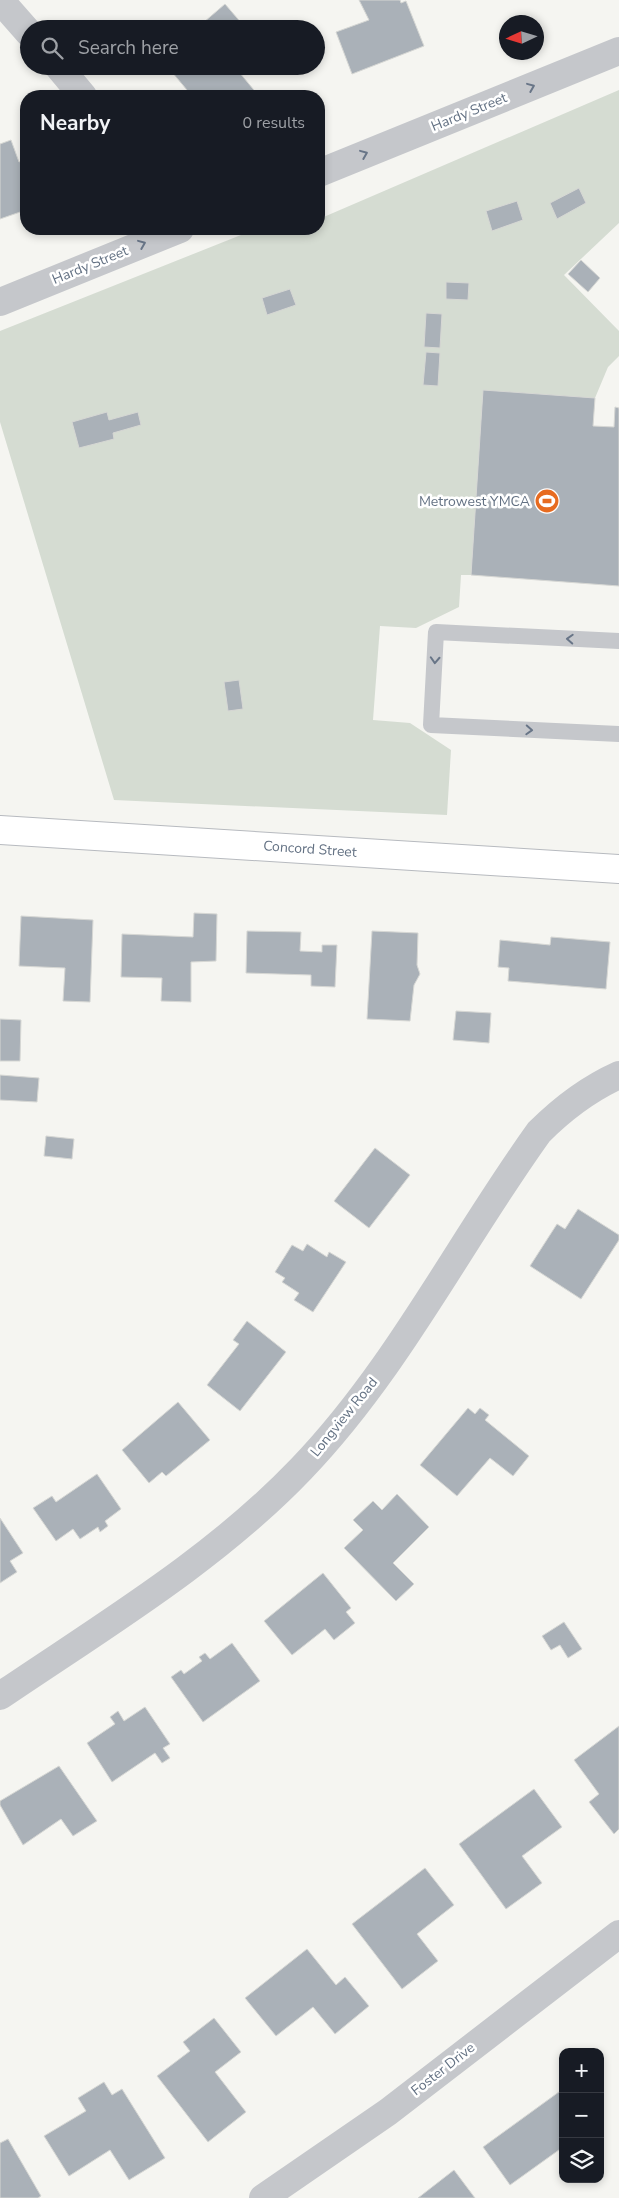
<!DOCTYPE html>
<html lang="en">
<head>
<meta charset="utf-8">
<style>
  body { margin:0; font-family:"Nunito Sans",sans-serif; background:#242831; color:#f1f3f6 }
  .controls { position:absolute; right:15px; bottom:15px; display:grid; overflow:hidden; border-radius:10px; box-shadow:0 2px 8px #0003 }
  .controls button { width:45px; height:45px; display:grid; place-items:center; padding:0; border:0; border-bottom:1px solid #363941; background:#171b24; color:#f1f3f6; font:25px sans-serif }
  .compass { position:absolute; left:499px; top:15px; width:45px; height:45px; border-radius:50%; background:#171b24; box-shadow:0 2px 8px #0003; rotate:266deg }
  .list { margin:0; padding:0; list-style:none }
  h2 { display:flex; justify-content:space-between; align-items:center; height:65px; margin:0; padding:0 20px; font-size:21px }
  h2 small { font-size:16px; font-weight:400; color:#9ea1a6 }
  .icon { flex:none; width:28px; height:28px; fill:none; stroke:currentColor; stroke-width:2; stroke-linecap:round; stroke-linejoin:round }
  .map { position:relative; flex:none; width:619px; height:2198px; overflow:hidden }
  .search { position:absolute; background:#171b24; box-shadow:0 2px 8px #0003; left:20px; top:20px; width:305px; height:55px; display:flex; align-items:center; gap:12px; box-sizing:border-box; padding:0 18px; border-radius:28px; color:#9ea1a6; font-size:19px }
  .panel { position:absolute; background:#171b24; box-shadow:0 2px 8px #0003; left:20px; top:90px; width:305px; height:145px; border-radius:20px }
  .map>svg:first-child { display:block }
</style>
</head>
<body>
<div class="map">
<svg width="619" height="2198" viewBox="0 0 619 2198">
  <rect width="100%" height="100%" fill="#f5f5f1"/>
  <!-- green -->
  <path fill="#d5dcd2" d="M619,90V223L564,275L619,331V356L608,367L595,398L483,391L471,575H461L459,607L416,628L380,626L373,720L410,723L451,750L447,815L114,800L0,422V331L256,229H319V219Z"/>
  <!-- building -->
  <path fill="#aab1b8" stroke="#d6d7d4" d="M359,0H400L401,3L406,1L424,46L352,74L336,32L369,20Z
    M225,4L243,25L239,29H196Z
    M167,66H244L239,72L258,95L192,96Z
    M11,140L19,162L26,159V210L0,219V144Z
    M579,188L586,203L557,219L550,203Z
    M517,201L523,220L492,231L486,211Z
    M581,260L600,278L588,292L568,274Z
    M446,282L469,283L468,300L446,299Z
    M290,289L296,305L267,315L262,298Z
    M426,313L442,314L440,348L424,347Z
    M426,352L440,353L438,386L423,385Z
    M483,390L595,398L593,426L614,427L615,407L619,408V586L471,575Z
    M107,412L109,420L138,412L141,425L113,433L114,439L79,448L72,422Z
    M239,680L243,709L228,711L224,682Z
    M194,913L217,914L216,961L191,962V1002L161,1001L162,978L121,977L122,934L193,937Z
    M21,916L93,920L90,1002L63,1001L65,968L19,966Z
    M247,931L301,932L300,951L322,952V945H337L335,987L311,986V975L246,973Z
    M372,931L418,933L417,965L420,974L414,985L410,1021L367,1019Z
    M551,937L610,942L606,989L508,981L509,968L498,967L500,940L550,945Z
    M456,1011L491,1013L489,1043L453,1040Z
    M0,1019L21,1020L20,1061H0Z
    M0,1075L39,1078L37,1102L0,1100Z
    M46,1136L74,1139L72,1159L44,1156Z
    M375,1148L410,1175L369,1228L334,1201Z
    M578,1209L619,1235V1240L581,1299L530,1266L557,1224L565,1229Z
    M307,1244L327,1257L329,1252L346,1262L313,1312L294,1300L299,1293L282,1282L285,1278L275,1272L292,1245L303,1251Z
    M247,1321L286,1352L240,1411L207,1385L239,1344L233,1340Z
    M178,1402L210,1440L166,1476L162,1472L149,1483L122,1450Z
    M468,1408L475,1414L480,1408L489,1415L485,1420L529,1456L513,1476L490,1458L457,1496L420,1465Z
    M97,1474L121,1509L105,1521L108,1526L100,1532L98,1527L80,1539L73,1529L56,1541L33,1508L52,1496L56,1502Z
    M397,1494L429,1527L393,1563L414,1584L396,1601L344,1548L363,1530L353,1520L373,1501L382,1510Z
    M0,1518L23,1553L10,1561L17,1572L0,1583Z
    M323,1573L351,1608L346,1612L355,1623L334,1640L325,1629L292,1655L264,1621Z
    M564,1622L582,1649L568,1658L560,1645L551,1650L542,1636Z
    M232,1643L260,1681L203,1722L171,1677L181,1670L184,1674L202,1661L199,1657L205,1653L210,1659Z
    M145,1707L170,1744L163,1748L170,1758L162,1763L155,1753L112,1782L87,1743L115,1724L110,1717L118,1711L124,1721Z
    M619,1726V1829L614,1834L589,1802L599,1794L574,1760Z
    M59,1766L97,1821L73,1836L61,1819L23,1845L0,1805V1801Z
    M534,1789L562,1827L522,1856L542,1883L506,1909L459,1844Z
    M425,1868L454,1905L417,1934L438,1961L402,1989L352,1924Z
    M307,1949L336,1985L345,1977L369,2006L335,2034L313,2007L276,2036L245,1998Z
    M214,2018L241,2052L215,2072L246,2112L208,2142L157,2076L190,2051L183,2042Z
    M104,2082L112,2095L122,2089L165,2158L129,2180L110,2150L69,2176L44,2136L86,2111L78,2098Z
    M563,2089V2147L510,2185L483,2147Z
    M8,2139L41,2196L38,2198H0V2143Z
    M454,2170L475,2198H418Z"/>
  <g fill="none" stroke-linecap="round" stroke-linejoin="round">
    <defs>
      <path id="secondary" d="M0,830L619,869"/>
    </defs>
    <!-- secondary casing -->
    <use href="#secondary" stroke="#b7babf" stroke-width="30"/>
    <!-- service -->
    <path stroke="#c5c7cb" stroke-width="16" d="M619,641L436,632L431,725L619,734"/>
    <!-- minor -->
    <path stroke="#c5c7cb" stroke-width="28" d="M0,0L29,33
      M58,66L83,96
      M319,173L619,51
      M0,302L180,229
      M0,1696C103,1626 214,1560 301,1469C397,1369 459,1243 539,1132C564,1107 588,1089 619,1075
      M263,2198L388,2112L619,1934"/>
    <!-- secondary -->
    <use href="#secondary" stroke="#fff" stroke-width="28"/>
  </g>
  <!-- one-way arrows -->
  <defs><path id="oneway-chevron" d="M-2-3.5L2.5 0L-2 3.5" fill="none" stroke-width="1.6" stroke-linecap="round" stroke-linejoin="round" transform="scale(1.25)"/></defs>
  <g stroke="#687587">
    <use href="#oneway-chevron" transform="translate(531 87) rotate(-22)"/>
    <use href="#oneway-chevron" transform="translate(364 154) rotate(-22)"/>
    <use href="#oneway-chevron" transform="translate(142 244) rotate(-22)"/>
    <use href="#oneway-chevron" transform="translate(570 639) rotate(-177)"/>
    <use href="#oneway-chevron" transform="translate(435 660) rotate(93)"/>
    <use href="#oneway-chevron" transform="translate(529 730) rotate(3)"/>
  </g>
  <!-- icons -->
  <defs>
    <symbol id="stadium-disc" viewBox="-11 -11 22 22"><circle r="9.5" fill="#e76b20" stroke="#fff"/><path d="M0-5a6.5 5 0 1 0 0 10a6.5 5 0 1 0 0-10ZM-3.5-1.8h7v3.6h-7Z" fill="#fff"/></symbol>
  </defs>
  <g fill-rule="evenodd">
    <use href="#stadium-disc" x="533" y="487" width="28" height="28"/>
  </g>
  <g text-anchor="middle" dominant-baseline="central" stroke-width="5" stroke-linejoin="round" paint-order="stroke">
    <!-- street labels -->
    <g font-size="14" fill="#637183" stroke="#fff">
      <text transform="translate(469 112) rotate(-22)">Hardy Street</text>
      <text transform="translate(90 265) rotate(-22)">Hardy Street</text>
      <text transform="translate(310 849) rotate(4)">Concord Street</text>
      <text transform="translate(344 1417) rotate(-51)">Longview Road</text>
      <text transform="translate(443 2069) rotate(-38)">Foster Drive</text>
    </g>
    <!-- poi labels -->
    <g font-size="14" fill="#637183" stroke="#fff" text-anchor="end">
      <text x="530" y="501">Metrowest YMCA</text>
    </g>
  </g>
</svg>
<div class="controls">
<button>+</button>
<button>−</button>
<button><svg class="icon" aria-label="layers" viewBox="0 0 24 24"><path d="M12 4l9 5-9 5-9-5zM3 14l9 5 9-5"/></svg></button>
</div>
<svg class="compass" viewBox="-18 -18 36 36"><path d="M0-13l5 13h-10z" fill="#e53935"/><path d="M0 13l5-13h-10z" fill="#9ea1a6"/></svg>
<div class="search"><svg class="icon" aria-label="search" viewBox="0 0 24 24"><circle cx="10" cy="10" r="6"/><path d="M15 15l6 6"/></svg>Search here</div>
<section class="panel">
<h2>Nearby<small>0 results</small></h2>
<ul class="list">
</ul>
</section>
</div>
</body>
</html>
